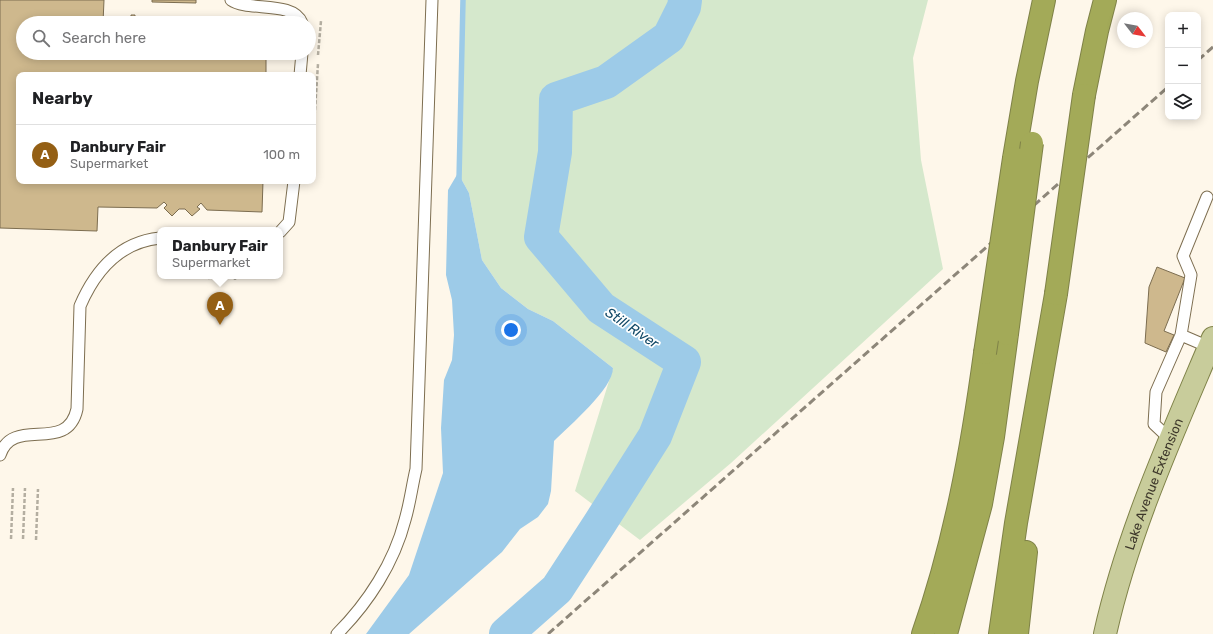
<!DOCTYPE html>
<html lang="en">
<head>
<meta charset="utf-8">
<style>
  body { margin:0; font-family:Rubik,sans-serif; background:#f6f6f6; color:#202124 }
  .controls { position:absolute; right:12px; top:12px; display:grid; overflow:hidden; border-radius:8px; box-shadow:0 2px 10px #0003 }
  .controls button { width:36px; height:36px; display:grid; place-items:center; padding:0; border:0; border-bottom:1px solid #e0e0e0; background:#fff; color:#202124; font:20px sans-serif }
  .compass { position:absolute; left:1117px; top:12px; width:36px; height:36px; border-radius:50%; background:#fff; box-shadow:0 2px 10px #0003; rotate:121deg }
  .you { position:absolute; left:511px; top:330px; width:14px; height:14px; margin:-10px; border:3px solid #fff; border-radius:50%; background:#1a73e8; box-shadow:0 0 0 6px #1a73e833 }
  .badge { display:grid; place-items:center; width:26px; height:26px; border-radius:50%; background:#945f14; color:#fff; font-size:13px; font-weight:700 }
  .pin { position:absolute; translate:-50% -33px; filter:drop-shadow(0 1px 2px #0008) }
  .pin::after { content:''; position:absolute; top:21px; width:14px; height:12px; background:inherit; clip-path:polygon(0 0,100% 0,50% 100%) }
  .popup { position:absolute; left:157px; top:227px; width:126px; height:52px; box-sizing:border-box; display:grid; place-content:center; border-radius:8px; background:#fff; filter:drop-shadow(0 1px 3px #0005); font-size:13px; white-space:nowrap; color:#757577 }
  .popup b { font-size:15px; color:#202124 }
  .popup::after { content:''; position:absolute; left:50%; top:100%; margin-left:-8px; border:8px solid transparent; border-top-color:#fff }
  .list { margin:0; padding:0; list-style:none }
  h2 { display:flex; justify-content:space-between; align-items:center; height:52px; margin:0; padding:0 16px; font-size:17px }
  h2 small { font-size:13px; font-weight:400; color:#757577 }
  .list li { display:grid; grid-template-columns:26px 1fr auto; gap:12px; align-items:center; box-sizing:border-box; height:60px; padding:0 16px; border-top:1px solid #e0e0e0 }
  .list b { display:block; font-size:15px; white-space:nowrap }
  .list p { margin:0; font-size:13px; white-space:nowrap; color:#757577 }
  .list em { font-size:13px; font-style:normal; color:#757577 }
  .icon { flex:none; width:22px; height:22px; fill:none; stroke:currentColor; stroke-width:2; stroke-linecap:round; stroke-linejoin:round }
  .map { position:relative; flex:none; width:1213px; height:634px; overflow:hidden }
  .search { position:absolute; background:#fff; box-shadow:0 2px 10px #0003; left:16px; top:16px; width:300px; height:44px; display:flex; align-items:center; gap:10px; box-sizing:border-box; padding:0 14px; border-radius:22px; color:#757577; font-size:15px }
  .panel { position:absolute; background:#fff; box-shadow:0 2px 10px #0003; left:16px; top:72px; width:300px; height:112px; border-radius:8px }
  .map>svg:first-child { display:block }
</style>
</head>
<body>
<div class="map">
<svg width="1213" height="634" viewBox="0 0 1213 634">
  <rect width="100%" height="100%" fill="#fef7ea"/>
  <!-- green -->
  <path fill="#d5e8cc" d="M463,0H928L913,58L921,160L943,269L731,463L640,540L575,491L613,368L553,321L528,309L501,288L482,260L469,193L458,173Z"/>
  <!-- water -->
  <path fill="#9dcbe8" d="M458,173L469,193L482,260L501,288L528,309L553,321L613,368C613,389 569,426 554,441L551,491L548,504L538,517L520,529L502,552L409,634H366L409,575L443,473L441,428L444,380L452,360L454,335L452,300L446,275L448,190Z"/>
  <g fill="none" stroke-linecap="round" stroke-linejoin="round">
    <!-- stream -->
    <path stroke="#9dcbe8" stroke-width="5.5" d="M459,180L463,0"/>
    <!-- river -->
    <path stroke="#9dcbe8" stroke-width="34" d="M506,634L557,589L600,523L655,436L684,362L601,308L541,237L555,152L556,99L606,82L669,37L684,7L685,0"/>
  </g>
  <!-- building -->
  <path fill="#ceb88d" stroke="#7c6d50" d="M0,0H104L103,23H23V53L266,54V75H19V181H263L262,212L207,210L201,203L197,207L200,209L192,216L185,209H179L172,216L164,208L167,205L164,202L157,208L98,207L97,231L0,228Z
    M152,0H196V3L152,2Z
    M131,15H135V22H131Z
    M1157,267L1185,278L1164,331L1174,335L1166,352L1145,343L1149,287Z"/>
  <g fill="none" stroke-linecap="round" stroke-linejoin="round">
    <defs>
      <path id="lane" d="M231,0C248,12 293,0 302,23
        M300,75L302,53
        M1207,197L1183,256L1191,275L1181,335L1209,347
        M280,232L289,222L294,181
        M1171,440L1154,424L1156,392L1181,335
        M0,455C13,415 67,455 77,409L80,306C95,271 120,242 160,238
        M337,634C368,603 394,563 405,520C410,503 412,486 416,469L432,0"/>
      <g id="primary">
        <path id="s1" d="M1105,634C1128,531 1172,435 1213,338"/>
      </g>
      <path id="highway" d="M1084,95L1097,31L1105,0
        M1014,158L1027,81L1044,0
        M923,634C955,543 972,449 985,353
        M946,634L981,504L993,437L1007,334
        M1000,634L1016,523L1056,294
        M1017,634L1026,552"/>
    </defs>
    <!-- lane casing -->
    <use href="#lane" stroke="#7d6e50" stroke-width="13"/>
    <!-- primary casing -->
    <use href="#primary" stroke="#7f8248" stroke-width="24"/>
    <!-- highway casing -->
    <use href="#highway" stroke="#7f8248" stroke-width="24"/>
    <!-- path -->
    <path stroke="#b4aea1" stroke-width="2.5" stroke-dasharray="4 2" stroke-linecap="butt" d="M318,55L321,21
      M313,140L318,64
      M196,279V276
      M208,279L209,276
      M223,280V276
      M235,280V276
      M11,539L13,488
      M23,539L25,488
      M36,540L38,489"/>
    <!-- lane -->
    <use href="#lane" stroke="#fff" stroke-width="11"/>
    <!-- primary -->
    <use href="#primary" stroke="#c8cc9b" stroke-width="22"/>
    <!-- highway -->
    <use href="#highway" stroke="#a3aa58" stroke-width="22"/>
    <!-- rail -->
    <path stroke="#8d8679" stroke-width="3" stroke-dasharray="8 4" stroke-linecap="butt" d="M1198,60L1213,47
      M548,634L1168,87"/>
    <defs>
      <path id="highway-bridge" d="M1056,294L1084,95
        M1007,334L1032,143
        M985,353L1014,158"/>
    </defs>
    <!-- highway-bridge casing -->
    <use href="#highway-bridge" stroke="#7f8248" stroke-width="24" stroke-linecap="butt"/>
    <!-- highway-bridge -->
    <use href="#highway-bridge" stroke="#a3aa58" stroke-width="22"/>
  </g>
  <g text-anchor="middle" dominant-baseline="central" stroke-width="3.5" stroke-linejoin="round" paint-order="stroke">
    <!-- street labels -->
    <g font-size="13" fill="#3d372a" stroke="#fff">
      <text stroke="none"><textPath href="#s1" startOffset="158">Lake Avenue Extension</textPath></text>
    </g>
    <!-- water labels -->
    <g font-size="14" font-style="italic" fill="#134a68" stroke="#fff">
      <text transform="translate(632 328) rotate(34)">Still River</text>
    </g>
  </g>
</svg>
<div class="controls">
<button>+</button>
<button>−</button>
<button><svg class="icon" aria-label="layers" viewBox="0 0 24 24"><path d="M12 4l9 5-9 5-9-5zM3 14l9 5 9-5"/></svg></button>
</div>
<svg class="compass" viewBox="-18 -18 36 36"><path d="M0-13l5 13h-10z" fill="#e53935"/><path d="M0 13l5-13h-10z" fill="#757577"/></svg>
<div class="you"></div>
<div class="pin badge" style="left:220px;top:325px">A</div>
<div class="popup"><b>Danbury Fair</b>Supermarket</div>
<div class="search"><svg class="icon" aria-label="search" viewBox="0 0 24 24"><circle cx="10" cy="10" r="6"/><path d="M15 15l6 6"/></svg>Search here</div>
<section class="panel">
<h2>Nearby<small></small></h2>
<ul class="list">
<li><span class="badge">A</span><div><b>Danbury Fair</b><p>Supermarket</p></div><em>100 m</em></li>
</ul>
</section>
</div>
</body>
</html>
